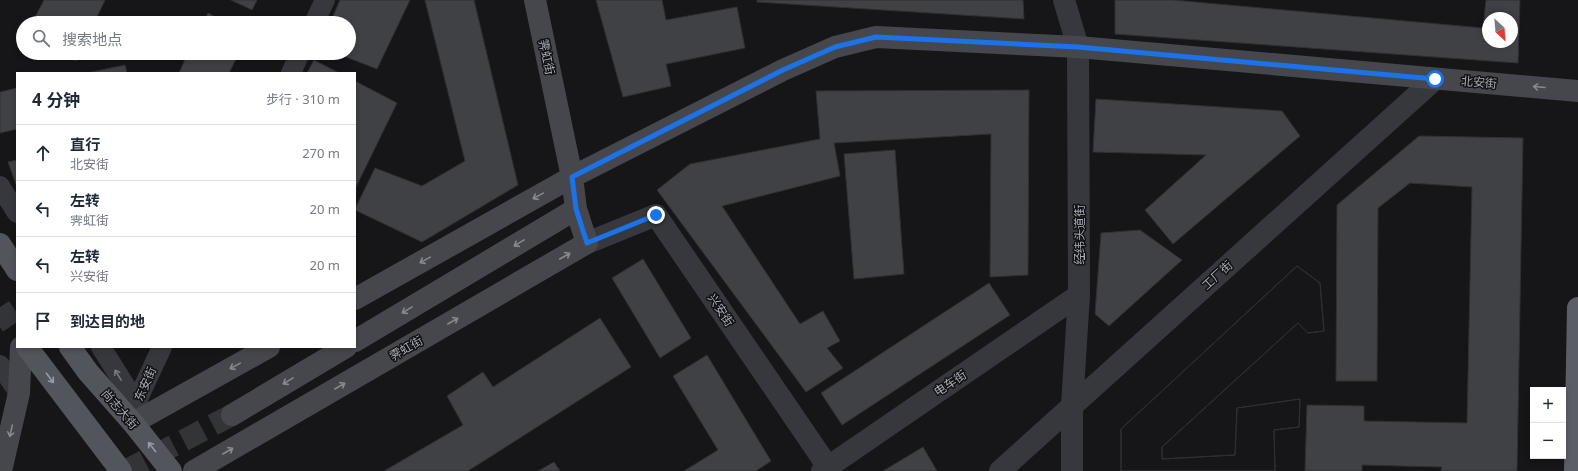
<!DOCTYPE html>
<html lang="zh">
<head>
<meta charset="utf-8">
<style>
  body { margin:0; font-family:"Noto Sans","Noto Sans SC",sans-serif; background:#f6f6f7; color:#1f2937 }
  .controls { position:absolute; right:12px; bottom:12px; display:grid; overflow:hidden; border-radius:0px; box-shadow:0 2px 6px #0003 }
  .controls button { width:36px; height:36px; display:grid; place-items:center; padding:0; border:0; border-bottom:1px solid #e0e1e3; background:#fff; color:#1f2937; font:20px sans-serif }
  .compass { position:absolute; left:1482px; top:12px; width:36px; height:36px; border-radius:50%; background:#fff; box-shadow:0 2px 6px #0003; rotate:154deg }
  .stop { position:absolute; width:12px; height:12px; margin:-9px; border:3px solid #1a73e8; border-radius:50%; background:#fff }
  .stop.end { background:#1a73e8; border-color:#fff; box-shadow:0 1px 4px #0008 }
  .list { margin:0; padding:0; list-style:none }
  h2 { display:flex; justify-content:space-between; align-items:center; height:52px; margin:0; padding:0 16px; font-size:17px }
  h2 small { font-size:13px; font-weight:400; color:#747a83 }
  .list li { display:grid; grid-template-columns:26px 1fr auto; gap:12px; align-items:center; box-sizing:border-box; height:56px; padding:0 16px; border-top:1px solid #e0e1e3 }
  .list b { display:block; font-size:15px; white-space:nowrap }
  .list p { margin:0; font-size:13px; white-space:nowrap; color:#747a83 }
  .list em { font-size:13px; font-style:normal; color:#747a83 }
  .icon { flex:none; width:22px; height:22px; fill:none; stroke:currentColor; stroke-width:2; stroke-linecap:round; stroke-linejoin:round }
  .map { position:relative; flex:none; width:1578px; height:471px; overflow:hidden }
  .search { position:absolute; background:#fff; box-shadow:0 2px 6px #0003; left:16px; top:16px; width:340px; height:44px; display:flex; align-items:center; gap:10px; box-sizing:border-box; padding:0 14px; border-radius:22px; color:#747a83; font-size:15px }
  .panel { position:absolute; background:#fff; box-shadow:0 2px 6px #0003; left:16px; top:72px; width:340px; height:276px; border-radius:0px }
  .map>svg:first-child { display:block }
</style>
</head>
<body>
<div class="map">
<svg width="1578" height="471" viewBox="0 0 1578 471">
  <rect width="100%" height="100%" fill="#161618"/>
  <!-- building -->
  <path fill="#404145" stroke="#303034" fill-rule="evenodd" d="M44,0H105L94,23H32Z
    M231,0H257L252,10Z
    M340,0H410L377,69L336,53H349V23H330Z
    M425,0H474L518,185L422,242L355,210V209L375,168L422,186L465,161Z
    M596,0H662L666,20L737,7L745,48L666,64L671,86L623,97Z
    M757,0H1023L1024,19L757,2Z
    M1115,0H1173L1483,28L1486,0H1520L1518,63L1115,34ZM1488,18H1512V42H1488Z
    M208,13L226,23H203Z
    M59,53H79L76,61Z
    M188,53H239L229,73H179Z
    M314,60L339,73H307Z
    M125,65L127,73H87Z
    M355,81L397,103L355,189Z
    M17,88V129L0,133V92Z
    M1029,90L1028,275L990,277L991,134L834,143L840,176L722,206L800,324L823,311L840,341L827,348L843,368L806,392L657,190L690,164L820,139L816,91Z
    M1096,99L1282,111L1300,136L1173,244L1145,210L1206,155L1093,152Z
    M1419,136L1523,138L1517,471H1441L1442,467L1362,465V471H1305L1307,405L1364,406V421L1467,423L1472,187L1410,183L1378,208L1377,381H1336L1337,205Z
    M895,150L904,274L854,279L844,154Z
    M17,160V187L8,162Z
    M1140,230L1182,260L1109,326L1095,314L1101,233Z
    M643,259L691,338L660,358L612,278Z
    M1297,266L1320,283L1324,331L1308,333L1298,323L1162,447V459L1235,455L1237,408L1300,399L1299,427L1274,430L1275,471H1121V429Z
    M1297,266L1320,283L1324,331L1308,333L1298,323L1162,447V459L1235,455L1237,408L1300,399L1299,427L1274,430L1275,471H1121V429Z
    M989,283L1010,315L842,425L821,393Z
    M600,318L631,367L468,471H384L463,425L447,396L483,372L493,387Z
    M707,355L771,461L756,471H684L718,450L673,376Z
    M923,447L937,471H883Z
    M554,462L560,471H538Z"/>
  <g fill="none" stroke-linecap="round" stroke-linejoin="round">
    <!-- secondary-tunnel -->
    <path stroke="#333438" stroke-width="22" stroke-dasharray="22 11" stroke-linecap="butt" d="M125,471L232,415"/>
    <!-- primary-tunnel -->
    <path stroke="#333438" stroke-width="22" stroke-dasharray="22 11" stroke-linecap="butt" d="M0,307L17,333"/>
    <!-- minor -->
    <path stroke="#37383d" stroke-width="20" d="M314,23L325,0
      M291,73L300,53
      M0,186L17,213
      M101,347L136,403
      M0,365L19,393
      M133,423L136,403L162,347"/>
    <!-- tertiary -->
    <path stroke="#37383d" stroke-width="22" d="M1064,0L1078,47L1079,295L1072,405V471
      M587,243L656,215L828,467
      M822,471L1079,295
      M1000,471L1435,79"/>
    <!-- secondary -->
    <path stroke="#45474d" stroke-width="22" d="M355,299L572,177L783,70L835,47L876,37L1078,47L1578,91
      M355,341L576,209
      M232,415L346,347
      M133,423L269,347
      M1,471L19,393L21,347
      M194,471L587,243L576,209L572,177L535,0"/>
    <!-- primary -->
    <path stroke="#53555c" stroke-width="22" d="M0,244L17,270
      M27,347L121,471
      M70,347L88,372L133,423L171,471"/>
    <!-- trunk -->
    <path stroke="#5b5e65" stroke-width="22" d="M1575,471L1578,308"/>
  </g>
  <!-- one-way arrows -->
  <defs><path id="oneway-shaft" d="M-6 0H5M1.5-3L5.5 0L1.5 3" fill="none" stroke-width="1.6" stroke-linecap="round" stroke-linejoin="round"/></defs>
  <g stroke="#858993">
    <use href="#oneway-shaft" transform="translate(1539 87) rotate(-175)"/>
    <use href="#oneway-shaft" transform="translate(538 196) rotate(151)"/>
    <use href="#oneway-shaft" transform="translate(519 243) rotate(149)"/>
    <use href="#oneway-shaft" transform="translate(565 256) rotate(-30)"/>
    <use href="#oneway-shaft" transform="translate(425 260) rotate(151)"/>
    <use href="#oneway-shaft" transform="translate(407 310) rotate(149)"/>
    <use href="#oneway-shaft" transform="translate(453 321) rotate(-30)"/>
    <use href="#oneway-shaft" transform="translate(235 366) rotate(151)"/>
    <use href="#oneway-shaft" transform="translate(288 381) rotate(149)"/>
    <use href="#oneway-shaft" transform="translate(340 386) rotate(-30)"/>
    <use href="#oneway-shaft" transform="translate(11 431) rotate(103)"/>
    <use href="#oneway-shaft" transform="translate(228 451) rotate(-30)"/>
  </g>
  <use stroke="#757881" href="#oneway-shaft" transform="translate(118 375) rotate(-122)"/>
  <g stroke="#979ba6">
    <use href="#oneway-shaft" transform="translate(50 378) rotate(53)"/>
    <use href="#oneway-shaft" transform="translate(152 447) rotate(-128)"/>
  </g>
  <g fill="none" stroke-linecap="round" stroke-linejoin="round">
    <!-- route -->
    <path stroke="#1a73e8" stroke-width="5" d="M656,215L587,243L576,209L572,177L783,70L835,47L876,37L1078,47L1435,79"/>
  </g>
  <g text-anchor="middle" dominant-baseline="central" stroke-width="3" stroke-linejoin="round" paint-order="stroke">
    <!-- street labels -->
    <g font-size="12" fill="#a8adb8" stroke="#111113">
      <text transform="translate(547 57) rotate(78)">霁虹街</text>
      <text transform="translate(1479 82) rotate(5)">北安街</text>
      <text transform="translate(1079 235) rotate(-90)">经纬头道街</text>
      <text transform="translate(1217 275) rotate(-42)">工厂街</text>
      <text transform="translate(721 310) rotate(56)">兴安街</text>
      <text transform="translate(406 348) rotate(-30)">霁虹街</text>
      <text transform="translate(950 383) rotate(-34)">电车街</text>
      <text transform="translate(145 384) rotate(-66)">东安街</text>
      <text transform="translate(120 409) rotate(49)">尚志大街</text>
    </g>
  </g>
</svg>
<div class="controls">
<button>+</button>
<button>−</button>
</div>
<svg class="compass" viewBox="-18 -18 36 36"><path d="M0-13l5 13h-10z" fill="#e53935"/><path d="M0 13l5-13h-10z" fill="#747a83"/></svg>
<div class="stop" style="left:1435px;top:79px"></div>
<div class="stop end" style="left:656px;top:215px"></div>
<div class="search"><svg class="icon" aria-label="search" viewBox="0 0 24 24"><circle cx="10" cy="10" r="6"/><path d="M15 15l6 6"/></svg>搜索地点</div>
<section class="panel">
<h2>4 分钟<small>步行 · 310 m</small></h2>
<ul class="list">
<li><svg class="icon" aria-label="ahead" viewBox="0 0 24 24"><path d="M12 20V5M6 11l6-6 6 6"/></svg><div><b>直行</b><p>北安街</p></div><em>270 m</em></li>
<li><svg class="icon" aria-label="left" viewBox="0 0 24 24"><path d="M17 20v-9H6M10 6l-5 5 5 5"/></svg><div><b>左转</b><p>霁虹街</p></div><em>20 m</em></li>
<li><svg class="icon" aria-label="left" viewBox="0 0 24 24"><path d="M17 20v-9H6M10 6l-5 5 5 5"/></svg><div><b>左转</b><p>兴安街</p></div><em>20 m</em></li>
<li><svg class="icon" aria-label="arrive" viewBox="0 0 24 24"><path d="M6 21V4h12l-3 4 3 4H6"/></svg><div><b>到达目的地</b></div></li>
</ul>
</section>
</div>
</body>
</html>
